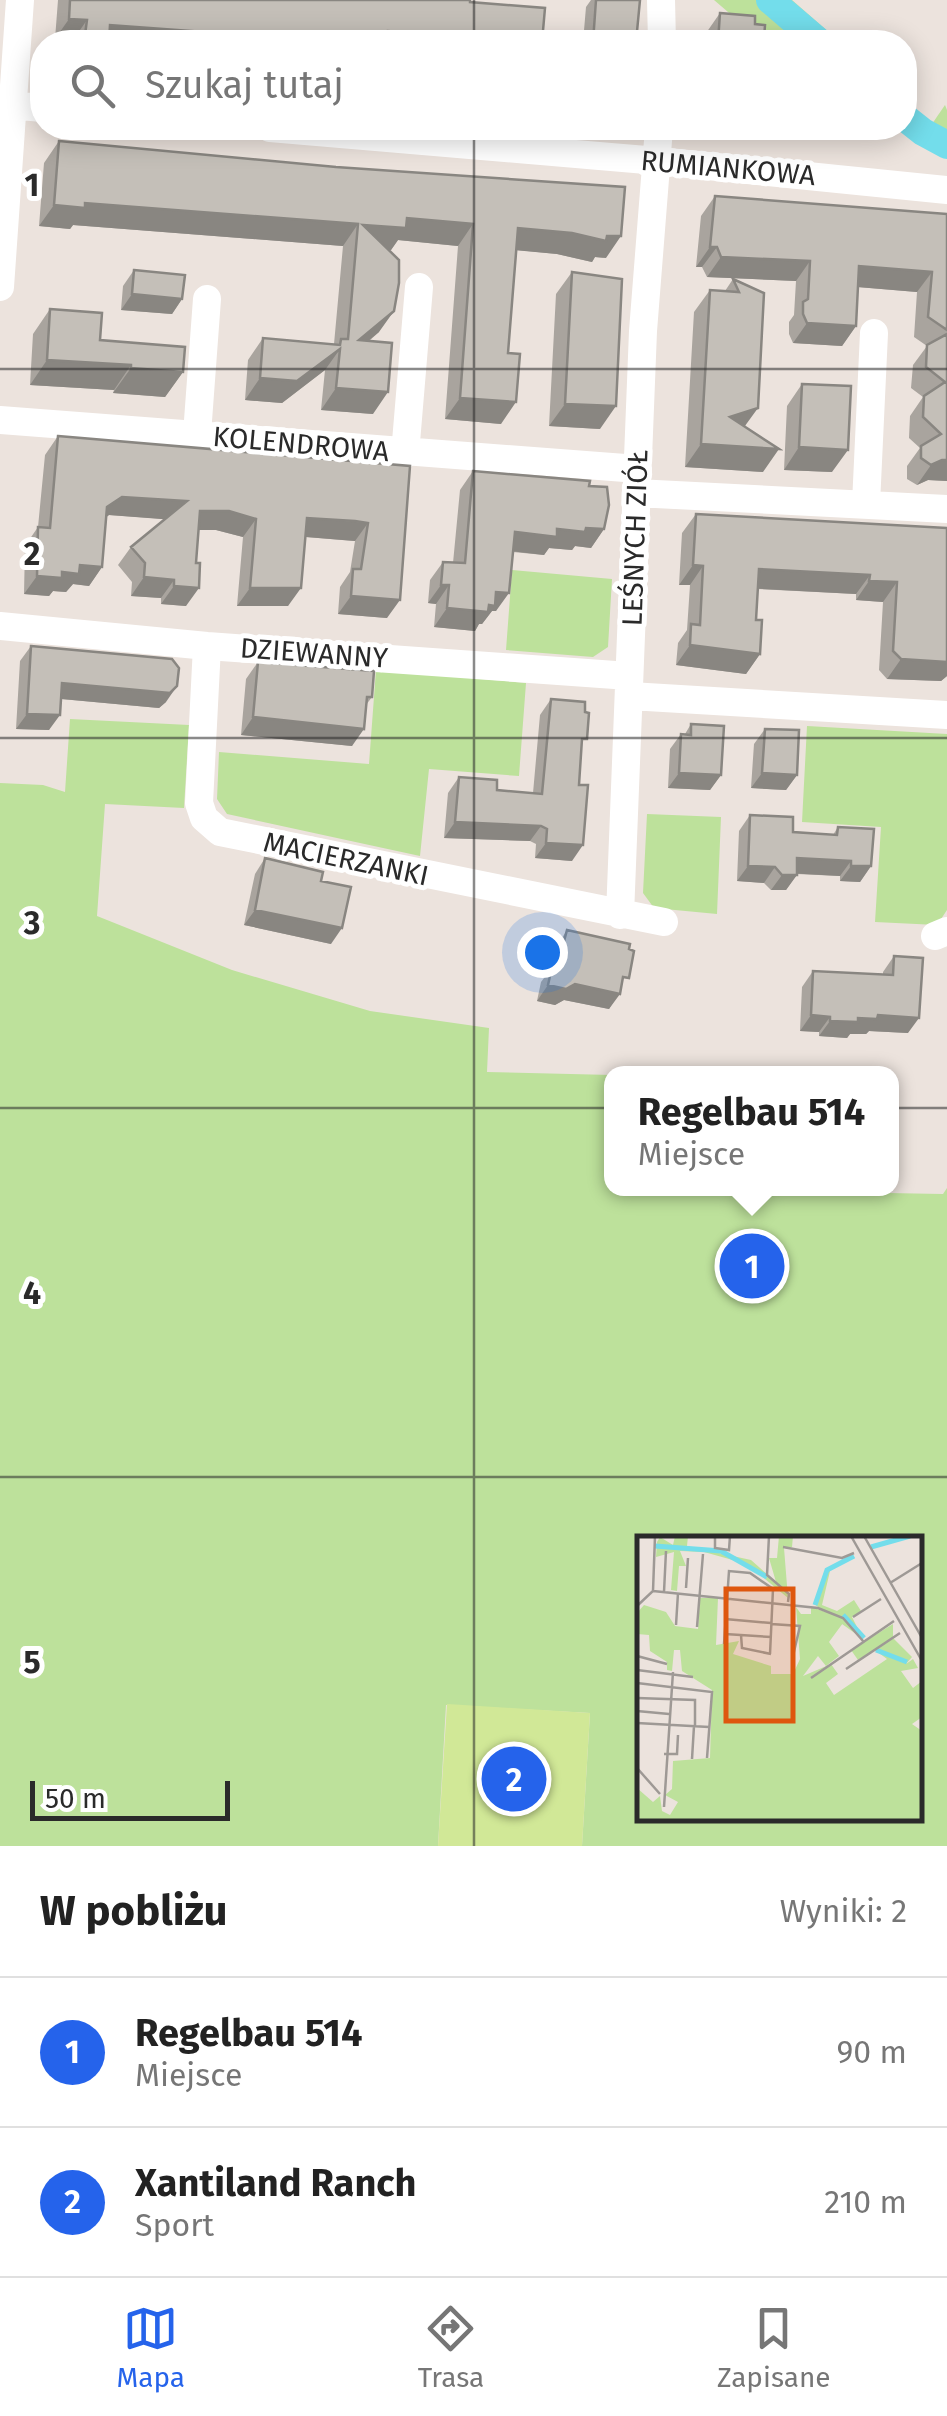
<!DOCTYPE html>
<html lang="pl">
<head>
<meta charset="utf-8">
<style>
  body { margin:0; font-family:"Fira Sans",sans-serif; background:#f2f2f2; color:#222 }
  .scale { position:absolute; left:30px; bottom:25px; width:200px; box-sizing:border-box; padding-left:10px; border:5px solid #2a2a2a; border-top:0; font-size:28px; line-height:35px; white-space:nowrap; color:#2a2a2a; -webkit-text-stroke:8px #fff; paint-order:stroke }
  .you { position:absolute; left:542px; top:952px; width:35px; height:35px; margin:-25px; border:8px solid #fff; border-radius:50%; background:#1a73e8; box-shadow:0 0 0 15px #1a73e833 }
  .badge { display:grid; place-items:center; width:65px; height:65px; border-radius:50%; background:#2563eb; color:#fff; font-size:32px; font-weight:700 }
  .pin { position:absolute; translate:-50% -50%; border:5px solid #fff; box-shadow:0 2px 10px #0006 }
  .popup { position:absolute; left:604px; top:1066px; width:295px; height:130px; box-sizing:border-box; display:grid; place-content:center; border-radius:20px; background:#fff; filter:drop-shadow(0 2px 8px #0005); font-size:32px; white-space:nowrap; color:#767676 }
  .popup b { font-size:38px; color:#222 }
  .popup::after { content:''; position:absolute; left:50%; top:100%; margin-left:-20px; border:20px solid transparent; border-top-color:#fff }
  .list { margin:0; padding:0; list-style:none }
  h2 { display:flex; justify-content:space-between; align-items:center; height:130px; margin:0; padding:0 40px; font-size:42px }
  h2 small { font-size:32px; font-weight:400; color:#767676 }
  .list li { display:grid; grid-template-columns:65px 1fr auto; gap:30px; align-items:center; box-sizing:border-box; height:150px; padding:0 40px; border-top:2px solid #e0e0e0 }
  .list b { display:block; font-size:38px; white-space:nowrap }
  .list p { margin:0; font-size:32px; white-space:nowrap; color:#767676 }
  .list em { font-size:32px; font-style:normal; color:#767676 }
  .icon { flex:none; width:55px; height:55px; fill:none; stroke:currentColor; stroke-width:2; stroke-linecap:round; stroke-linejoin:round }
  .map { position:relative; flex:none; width:947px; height:1846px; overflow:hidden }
  .search { position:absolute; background:#fff; box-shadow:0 5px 25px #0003; left:30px; right:30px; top:30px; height:110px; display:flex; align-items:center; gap:25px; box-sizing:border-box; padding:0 35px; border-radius:40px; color:#767676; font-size:38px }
  .sheet { height:430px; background:#fff }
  nav { display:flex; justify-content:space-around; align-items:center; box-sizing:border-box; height:140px; border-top:2px solid #e0e0e0; background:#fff; font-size:28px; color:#767676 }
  nav a { display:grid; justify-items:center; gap:5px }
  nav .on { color:#2563eb }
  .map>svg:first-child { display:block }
</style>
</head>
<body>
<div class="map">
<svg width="947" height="1846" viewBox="0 0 947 1846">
  <rect width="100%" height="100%" fill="#ece3dd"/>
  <!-- green -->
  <path fill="#bde19b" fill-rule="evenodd" d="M714,0H792L840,42H763Z
    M945,105L947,110V153L921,140Z
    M512,570L612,579L608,647L593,657L506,650Z
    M376,670L526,683L519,776L429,769L420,856L227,814L217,799L219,752L369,764Z
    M70,719L189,725L184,808L105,804L97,916L232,970L370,1011L489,1028L487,1072L612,1075V1188L943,1194L947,1188V1846H582L590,1713L446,1705L438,1846H0V783L43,785L65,792ZM640,1538H920V1818H640Z
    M807,726L947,734V910L937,925L875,922L881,827L802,822Z
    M647,814L721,817L717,914L654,908L643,893Z"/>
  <!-- pitch -->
  <path fill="#d1e897" d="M447,1704L590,1713L582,1846H438Z"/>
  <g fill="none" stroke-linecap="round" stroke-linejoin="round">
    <!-- canal -->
    <path stroke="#73ddeb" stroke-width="28" d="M770,0L819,42
      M904,117L923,132L947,145"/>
    <!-- street -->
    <path stroke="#fff" stroke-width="28" d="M661,0L662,42
      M0,104L42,108
      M270,128L658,161L947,190
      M0,287L20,0
      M0,420L638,469
      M197,434L207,299
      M405,454L419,287
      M636,493L947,509
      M866,504L874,333
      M0,626L207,646L629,676
      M207,646L199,803L204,818L220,832L664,922
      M630,696L947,715
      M620,915L643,331L659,128
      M935,936L947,931"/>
  </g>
  <!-- wall -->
  <path fill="#a9a49e" d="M58,0H470V2L542,42H72L73,40L55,39Z
    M591,0H640L636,42H583L586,7Z
    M720,13L764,39L783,42H704V36Z
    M59,141L336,167L606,258L595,257L592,262L557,254L517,250L501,424L445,419L458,246L398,240L391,250H388L379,332L369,341L373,414L321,410L325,370L282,403L245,400L248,360L263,338L334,344L343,246L73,225L70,229L39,226L44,163Z
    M715,196L947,214V481L928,480L917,485L907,479V466L920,448L909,438L910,416L923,397L911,388L913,365L927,346L914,337L917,292L858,287L856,326L842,346L793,343L789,334V322L794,315L796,281L707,277L702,267H696L701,216Z
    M134,270L182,299L172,314L121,310L123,286Z
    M572,272L600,429L549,426L556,294Z
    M733,279L764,293L745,427L763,472L685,467L694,312L710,290L725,291Z
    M50,309L100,340L183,372L165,397L113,393L114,390L30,385L33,334Z
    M802,384L832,472L784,470L787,406Z
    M58,436L410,466L387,618L338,614L340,587L350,572L355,541L342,540L306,537L288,606H237L243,537L216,530H198L186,606L161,604V598L131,596L132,582L118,565L131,547L165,519L109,515L106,517L102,567L89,586L73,584L66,592L53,591L49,596L24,594L25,546L38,527L45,455Z
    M473,471L589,486L604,529L591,548L575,546L572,550L549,548L544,555L513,552L496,611H492L482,624H479L475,631L434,627L436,604L428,603L430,580L443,562L453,563L460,490Z
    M696,514L947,528V676L941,681L887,679L879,670L883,602L856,600V594L758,589L756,620L760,654L746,674L676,665L678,643L687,630L690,585H679L682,533Z
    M31,646L166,702L159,708L61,699L49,730L16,729L20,661Z
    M258,662L372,697L366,705L352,746L241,735L246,679Z
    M551,699L582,747L572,861L535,858L536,844L530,841L444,838L448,793L459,777L497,790L533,793L540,715Z
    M691,724L721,775L710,790L668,788L670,749L681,734H685Z
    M765,729L797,775L786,790L751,788L754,744Z
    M750,815L793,832L833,835L838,827L871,866L860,882L840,881V876L797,874L786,890H771L764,883L737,881L739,831Z
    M265,858L321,881L331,944L244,925L255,874Z
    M567,930L621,989L609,1009L564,1000L555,1005L537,1001L541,982L550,970L557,946Z
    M894,956L908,1033L869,1031L866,1034H850L847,1038L819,1036V1032L800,1031L802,987L813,971L883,974V972Z"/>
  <!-- shaded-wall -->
  <path fill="#898681" d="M69,19L87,20L73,40L55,39Z
    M110,25L341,42H98Z
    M388,31L433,34L427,42H380Z
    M85,203L358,224L343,246L73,225L70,229L39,226L54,205Z
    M407,218L473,224L458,246L398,240L391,250L356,247L363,225Z
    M518,228L607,236H621L606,258L595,257L592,262L557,254L504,249Z
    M710,247H717L702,267H696Z
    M721,257L810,261L796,281L707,277Z
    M859,266L932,272L917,292L845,286Z
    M132,294L182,299L172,314L121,310Z
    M394,311L379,332L344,361L359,340Z
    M807,323L856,326L842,346L793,343Z
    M340,349L325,370L282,403L245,400L260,378Z
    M47,360L131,365L114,390L30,385Z
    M131,368L183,372L165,397L113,393Z
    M336,388L388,392L373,414L321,410Z
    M460,398L516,402L501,424L445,419Z
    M565,404L616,406L600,429L549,426Z
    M758,408L742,430L730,417Z
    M701,444L779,449L763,472L685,467Z
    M799,447L848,450L832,472L784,470Z
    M942,460H947V481L928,480L917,485L931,465Z
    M122,497L187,501L174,520L109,515L94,526L107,507Z
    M200,511H229L256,519L243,537L216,530H187Z
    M307,518L368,523L355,541L294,536Z
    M586,528L604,529L591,548L575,546L572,550L549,548L544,555L502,550L515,532Z
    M80,565L102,567L89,586L73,584L66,592L53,591L49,596L24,594L37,576L62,572Z
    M693,565L703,566L690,585H679Z
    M759,569L870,575L856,594L745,588Z
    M144,577L174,580L161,598L131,596Z
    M869,581L897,582L883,602L856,600Z
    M441,585H449L436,604L428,603Z
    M174,586L199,588L186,606L161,604Z
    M250,588H301L288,606H237Z
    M496,592L509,593L496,611H492L482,624H479L475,631L434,627L447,608Z
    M351,596L400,600L387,618L338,614Z
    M690,645L760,654L746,674L676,665Z
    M901,659L947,662V676L941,681L887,679Z
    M62,683L177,686L166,702L159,708L51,698Z
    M27,714L60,715L49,730L16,729Z
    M253,717L364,729L352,746L241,735Z
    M679,773L721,775L710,790L668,788Z
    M762,773L797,775L786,790L751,788Z
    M455,822L541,826L530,841L444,838Z
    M546,843L583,845L572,861L535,858Z
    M797,858L851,861L840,876L786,873Z
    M748,866L775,867L764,883L737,881Z
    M851,866H871L860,882L840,881Z
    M782,875H797L786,890H771Z
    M255,910L342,928L331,944L244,925Z
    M575,984L620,994L609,1009L564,1000L555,1005L537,1001L548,985Z
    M811,1015L830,1017L819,1032L800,1031Z
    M878,1015L919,1018L908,1033L869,1031L866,1034H850L847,1038L819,1036L830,1021Z"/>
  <!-- building -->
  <path fill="#c4bfb8" stroke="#898681" stroke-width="2.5" d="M70,0H470V2L545,8L542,42H432L433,34L388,31V42H341L110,25L109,42H84L87,20L69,19Z
    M596,0H640L636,42H593Z
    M720,13L755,16V24L765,25L764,39L783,40V42H718Z
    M59,141L336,167L625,187L621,236H607L606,241L572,233L518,228L508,353L520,354L516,402L460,398L473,224L407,218L406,228L363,225L399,260V283L394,311L359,340L392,343L388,392L336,388L340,349L297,381L260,378L263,338L340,345L341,339H348L358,224L85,203V208L54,205Z
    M715,196L947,214V330L928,317L932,272L859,266L856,326L807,323L803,314V302L808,299L810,261L721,257L717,247H710Z
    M134,270L185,275L182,299L132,294Z
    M572,272L622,279L616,406L565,404Z
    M733,279L764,293L758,408L730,417L779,449L701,444L710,290L739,292Z
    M50,309L102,313L100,340L185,347L183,372L131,368V365L47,360Z
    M947,334V460H942L931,465L921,458V446L941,434L923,417L924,396L945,382L926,367L927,345Z
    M802,384L851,386L848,450L799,447Z
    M58,436L410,466L400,600L351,596L353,569H361L368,523L355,521L307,518L301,588H250L256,519L229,511H200L196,563H200L199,588L174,586V580L144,577L145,563L131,547L187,501L122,497L107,507L102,567L80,565L79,574L62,572V578L37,576L38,527L50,528Z
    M473,471L590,481L589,486L607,487L609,505L604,529L586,528L585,532L557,529V537L515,532L509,593L496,592L495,606L489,605L488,612L447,608L449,585H441L443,562L465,563Z
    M696,514L947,528V662L901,659L893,651L897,582L869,581L870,575L759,569L756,620H762L760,654L690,645L691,624L700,625L703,566L693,565Z
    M31,646L172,659L179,668L177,686L170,693L62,683L60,715L27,714Z
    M258,662L374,671L372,697H367L364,729L253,717Z
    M551,699L585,702V712L589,713L587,739H582L579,785H588L583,845L546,843L547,829L541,826L455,822L459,777L497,780V790L542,794Z
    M691,724L724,726L721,775L679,773L681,734L691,735Z
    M765,729L799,730L797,775L762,773Z
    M750,815L793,817V832L837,835L838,827L874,829L871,866H851V861L797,858V875H782L775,867L748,866Z
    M265,858L323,872L321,881L351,887L342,928L255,910Z
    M567,930L630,944L629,949L634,951L629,978L623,977L620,994L575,984L566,989L548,985L552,967L558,964Z
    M894,956L923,958L919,1018L878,1015L877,1019L858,1018V1022L830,1021V1017L811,1015L813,971L893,975Z"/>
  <!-- grid -->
  <path fill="none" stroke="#2a2a2a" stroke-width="2.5" stroke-opacity="0.55" d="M474,0V42M474,128V1846M0,369H947M0,738H947M0,1108H947M0,1477H947"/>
  <g text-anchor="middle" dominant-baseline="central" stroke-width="10" stroke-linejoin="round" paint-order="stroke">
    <!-- street labels -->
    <g font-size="28" fill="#2a2a2a" stroke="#fff">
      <text transform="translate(728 168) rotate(5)">RUMIANKOWA</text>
      <text transform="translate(301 444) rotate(5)">KOLENDROWA</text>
      <text transform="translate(635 538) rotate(-88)">LEŚNYCH ZIÓŁ</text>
      <text transform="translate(314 653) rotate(4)">DZIEWANNY</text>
      <text transform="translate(346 859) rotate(12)">MACIERZANKI</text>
    </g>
  </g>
  <!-- overview -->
  <g transform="translate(637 1536)">
    <rect width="285" height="285" fill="#ece3dd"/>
    <path d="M38,0H51L50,10L114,24L139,46L132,22H140L142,0H156L155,11L147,12L151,62L110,28L67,16L43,15L49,30H42L40,55L34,54L37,16L19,21L20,6L23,1L36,9ZM215,19L193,35L185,69L200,75L217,64L224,75L215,81L226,103L177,68L189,33ZM63,62H81L79,109L102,105L96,118L134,130V138H156L163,123L159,71L164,78H174V71L203,81L206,87L192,106L202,120L189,130L181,120L166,140L194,128L201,138L189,147L197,159L250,123L238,114L221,124L214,114L256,88V102L275,121L269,128L276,123L281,132L264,135L276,152L285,145V181L275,188L285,195V285H0V252L16,266L23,260L25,275L33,279L41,266L28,259L35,253L36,225L73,222L75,154L45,135L43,114H37L35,135L30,134V126L13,115L12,99L0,98V77L7,69L29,76L38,90L61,93Z" fill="#bde19b"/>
    <path fill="none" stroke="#73ddeb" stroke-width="5" d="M18,10L84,15L130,41M234,11L273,0M178,69L190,34L217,20M206,79L227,102M239,114L270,126"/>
    <path fill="none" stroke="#9e9995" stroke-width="2.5" d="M132,0L130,39L152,58L151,66M214,0L285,125M227,0L285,102M78,1V12L92,14L93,0M146,11L205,22L217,17M253,47L285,27M49,52L51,22M16,55L181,72L206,82L226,105M27,56L29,15M0,70L16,55L18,0M216,81L244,63M88,83L134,87M134,88L163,90L156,120M39,89L41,57M60,91L66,18M88,98L134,101M104,99L105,112L134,118M87,108L92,35L113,37L136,53L133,118M0,120L30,128M209,133L263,97M0,134L56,141M174,142L257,85M0,147L75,156L70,222M0,162L58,164V190M0,175L32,178M0,187L72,191M27,218H40L41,199M55,223L57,190M0,232L23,258M27,271L36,136"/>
    <path fill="#de570e" fill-opacity="0.15" stroke="#de570e" stroke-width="5" d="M89,53H156V185H89Z"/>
    <rect width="285" height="285" fill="none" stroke="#2a2a2a" stroke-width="5"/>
  </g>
  <g font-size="32" text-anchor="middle" font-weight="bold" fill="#2a2a2a" stroke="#fff" stroke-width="10" stroke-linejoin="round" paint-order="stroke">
    <text x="32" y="196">1</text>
    <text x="32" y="565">2</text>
    <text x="32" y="934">3</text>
    <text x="32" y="1304">4</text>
    <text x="32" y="1673">5</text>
  </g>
</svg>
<div class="scale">50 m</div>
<div class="you"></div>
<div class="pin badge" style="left:752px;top:1266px">1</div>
<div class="popup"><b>Regelbau 514</b>Miejsce</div>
<div class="pin badge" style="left:514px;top:1779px">2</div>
<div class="search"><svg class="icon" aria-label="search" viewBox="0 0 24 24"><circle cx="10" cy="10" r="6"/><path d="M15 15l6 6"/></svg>Szukaj tutaj</div>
</div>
<section class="sheet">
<h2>W pobliżu<small>Wyniki: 2</small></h2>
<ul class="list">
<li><span class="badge">1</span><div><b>Regelbau 514</b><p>Miejsce</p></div><em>90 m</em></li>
<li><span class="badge">2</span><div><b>Xantiland Ranch</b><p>Sport</p></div><em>210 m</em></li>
</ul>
</section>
<nav>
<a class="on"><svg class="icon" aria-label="map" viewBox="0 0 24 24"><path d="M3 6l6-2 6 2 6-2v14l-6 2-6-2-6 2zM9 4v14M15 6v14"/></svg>Mapa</a>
<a><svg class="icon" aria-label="directions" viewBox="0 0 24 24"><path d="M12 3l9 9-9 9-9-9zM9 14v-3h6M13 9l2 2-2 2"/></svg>Trasa</a>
<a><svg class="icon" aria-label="saved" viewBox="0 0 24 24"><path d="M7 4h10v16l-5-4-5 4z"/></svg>Zapisane</a>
</nav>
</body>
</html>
